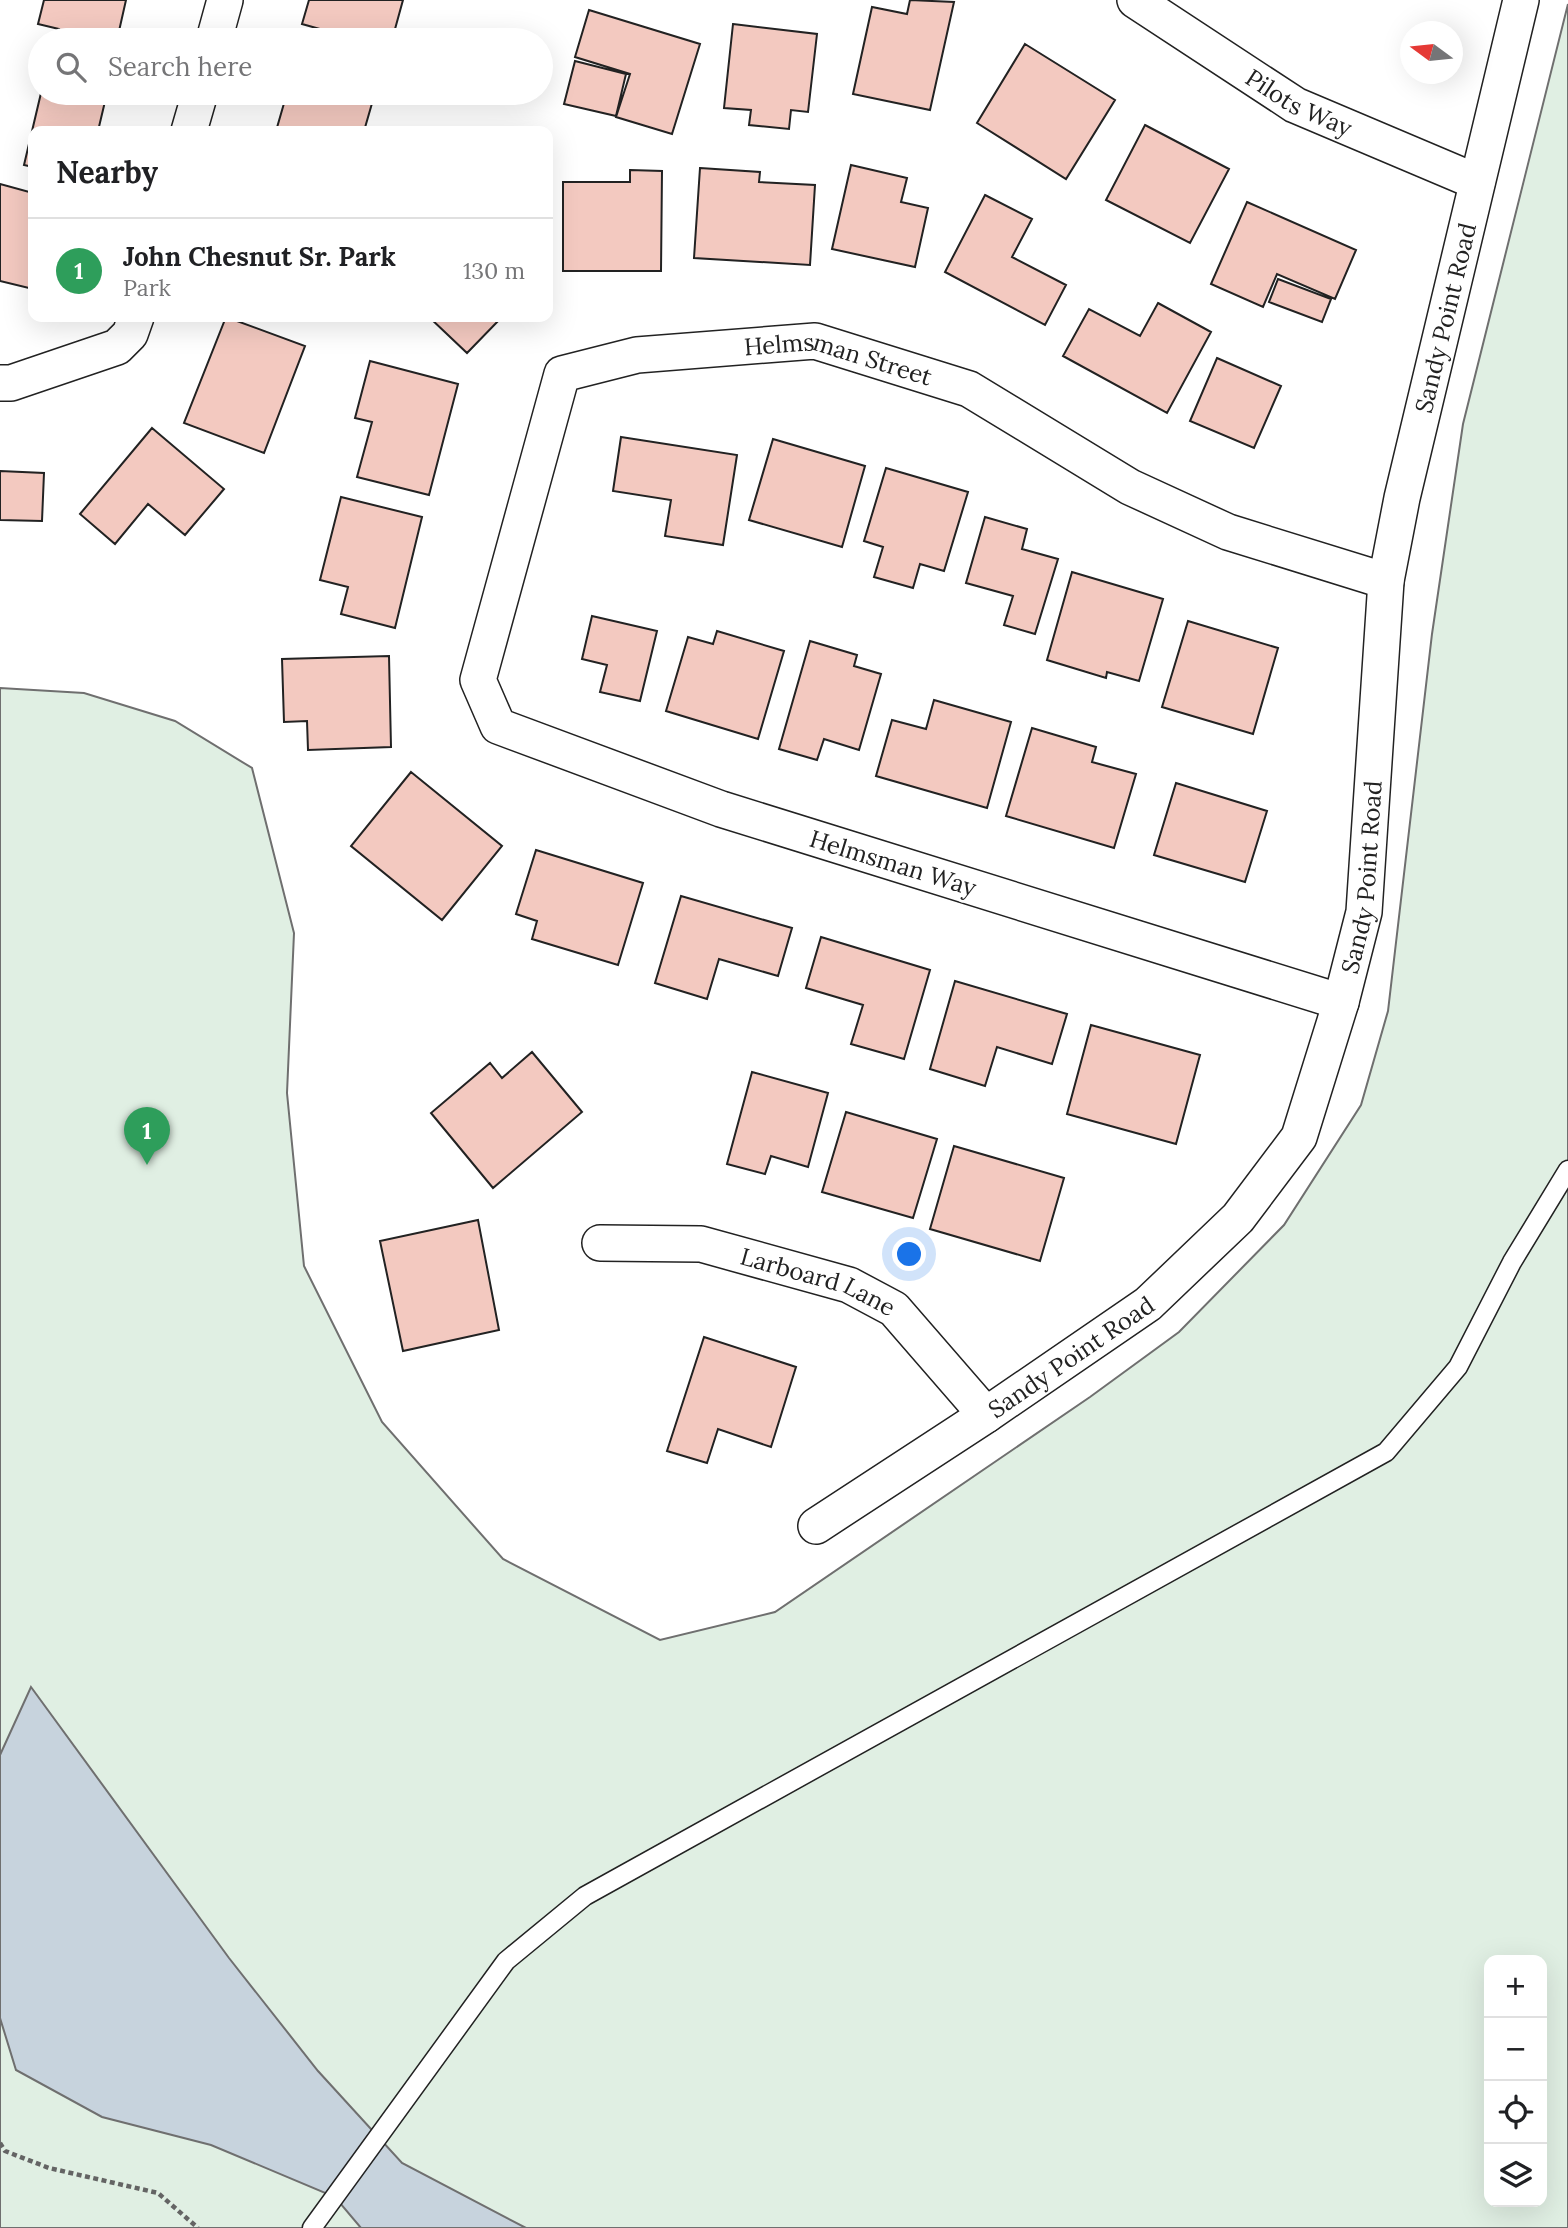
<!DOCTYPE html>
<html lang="en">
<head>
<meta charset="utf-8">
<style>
  body { margin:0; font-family:Lora,serif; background:#f6f6f6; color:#202124 }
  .controls { position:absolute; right:21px; bottom:21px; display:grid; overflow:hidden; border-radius:14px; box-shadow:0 7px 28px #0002 }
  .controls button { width:63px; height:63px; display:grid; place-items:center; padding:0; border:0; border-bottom:2px solid #e0e0e0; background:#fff; color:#202124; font:35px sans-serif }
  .compass { position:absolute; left:1400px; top:21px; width:63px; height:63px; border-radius:50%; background:#fff; box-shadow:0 7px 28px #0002; rotate:285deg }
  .you { position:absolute; left:910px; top:1255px; width:24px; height:24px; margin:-18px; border:5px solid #fff; border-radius:50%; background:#1a73e8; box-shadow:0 0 0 10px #1a73e833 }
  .badge { display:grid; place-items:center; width:46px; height:46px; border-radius:50%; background:#b45309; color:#fff; font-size:23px; font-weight:700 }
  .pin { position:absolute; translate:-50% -58px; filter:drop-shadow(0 2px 4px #0008) }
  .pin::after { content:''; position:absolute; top:37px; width:24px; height:21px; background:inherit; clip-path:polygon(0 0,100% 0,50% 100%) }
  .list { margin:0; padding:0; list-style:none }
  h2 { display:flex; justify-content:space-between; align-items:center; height:91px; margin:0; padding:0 28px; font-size:30px }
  h2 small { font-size:23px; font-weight:400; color:#757577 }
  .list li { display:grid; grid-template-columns:46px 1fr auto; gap:21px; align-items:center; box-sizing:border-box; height:105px; padding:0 28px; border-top:2px solid #e0e0e0 }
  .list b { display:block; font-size:26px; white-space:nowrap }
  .list p { margin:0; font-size:23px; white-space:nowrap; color:#757577 }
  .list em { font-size:23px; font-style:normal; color:#757577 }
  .icon { flex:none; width:38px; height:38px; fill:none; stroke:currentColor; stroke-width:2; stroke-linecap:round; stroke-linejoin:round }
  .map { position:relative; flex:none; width:1568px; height:2228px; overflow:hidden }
  .search { position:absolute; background:#fff; box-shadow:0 7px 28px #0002; left:28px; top:28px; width:525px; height:77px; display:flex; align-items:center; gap:18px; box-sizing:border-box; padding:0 24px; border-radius:38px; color:#757577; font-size:26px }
  .panel { position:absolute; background:#fff; box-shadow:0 7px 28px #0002; left:28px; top:126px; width:525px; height:196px; border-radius:14px }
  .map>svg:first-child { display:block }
</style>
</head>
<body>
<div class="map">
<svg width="1568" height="2228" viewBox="0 0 1568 2228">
  <rect width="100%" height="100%" fill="#fff"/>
  <!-- green -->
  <path fill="#e0efe3" stroke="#6f6f6f" stroke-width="2" fill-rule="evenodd" d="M1568,4V2228H0V688L84,693L175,721L252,768L294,933L287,1093L304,1266L382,1422L503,1559L660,1640L775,1612L1090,1397L1179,1332L1284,1225L1361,1105L1388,1011L1432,634L1463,424ZM1489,1960H1542V2202H1489Z"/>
  <!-- water -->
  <path fill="#c7d3dd" stroke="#6f6f6f" stroke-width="2" d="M31,1687L229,1958L318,2071L402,2163L526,2228H361L335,2197L211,2145L102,2117L16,2070L0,2018V1755Z"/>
  <!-- building -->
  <path fill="#f3c9c0" stroke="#222" stroke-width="2" d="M44,0H126L117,40H56L59,29L38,24Z
    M309,0H403L392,40H359L302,24Z
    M910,0L954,2L930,110L853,94L872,7L907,14Z
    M589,10L700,44L672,134L616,117L630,74L575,57Z
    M733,24L817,34L808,112L791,110L789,129L749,125L751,110L724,108Z
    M1025,44L1115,100L1066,179L977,123Z
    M575,61L626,74L616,116L564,104Z
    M41,93H107L98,131H33V167L24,165Z
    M287,93H375L364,131H276Z
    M1145,125L1229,169L1190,243L1106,200Z
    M851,165L907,178L901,202L928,208L915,267L832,249Z
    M700,168L760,172L759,182L815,185L810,265L694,258Z
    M630,170L662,171L661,271H563V182H630Z
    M0,184L33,193V289L0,281Z
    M985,195L1032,219L1012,257L1066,285L1045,325L945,272Z
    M1247,202L1356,250L1335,299L1277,274L1263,307L1211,284Z
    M1278,279L1331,299L1322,322L1269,302Z
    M1158,303L1211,332L1167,413L1063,356L1089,309L1140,336Z
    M226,317L305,346L264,453L184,423Z
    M429,317H502L467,353Z
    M1217,358L1281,386L1254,448L1190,421Z
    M370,361L458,384L429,495L357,477L372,422L355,418Z
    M152,428L224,489L185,535L148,504L115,544L80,514Z
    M621,437L737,455L723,545L665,536L671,500L613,491Z
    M773,439L865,466L842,547L749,520Z
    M886,468L968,492L944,571L920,564L913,588L874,577L883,547L864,541Z
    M0,471L44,473L42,521L0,520Z
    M341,497L422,517L395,628L341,614L348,587L320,580Z
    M985,517L1027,529L1022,549L1058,559L1035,634L1004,625L1013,596L966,583Z
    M1072,572L1163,599L1139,681L1107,672L1106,678L1047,660Z
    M592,616L657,631L640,701L600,692L607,665L582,659Z
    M1188,621L1278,648L1253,734L1162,707Z
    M717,631L784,651L758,739L666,711L688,637L713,644Z
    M810,641L857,655L854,666L881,674L859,750L824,739L817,760L779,749Z
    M389,656L391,747L308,750L307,721L284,722L282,659Z
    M934,700L1011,722L987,808L876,776L892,720L926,729Z
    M1032,728L1096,747L1092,762L1136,774L1114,848L1006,816Z
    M411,772L502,846L442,920L351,846Z
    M1176,783L1267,811L1245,882L1154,855Z
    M536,850L643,883L618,965L532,939L537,921L516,914Z
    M681,896L792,928L778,976L719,959L707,999L655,983Z
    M821,937L930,970L904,1059L851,1044L863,1005L806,988Z
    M955,981L1067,1014L1052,1064L997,1047L985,1086L930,1069Z
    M1091,1025L1200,1055L1176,1144L1067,1114Z
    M532,1052L582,1112L493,1188L431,1113L490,1063L502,1078Z
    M752,1072L828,1093L808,1167L771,1156L765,1174L727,1164Z
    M846,1112L937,1139L913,1218L822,1192Z
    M954,1146L1064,1178L1040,1261L930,1229Z
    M478,1220L499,1330L403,1351L380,1241Z
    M704,1337L796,1367L771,1447L718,1429L707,1463L667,1451Z"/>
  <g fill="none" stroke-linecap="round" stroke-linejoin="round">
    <defs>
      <path id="lane" d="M312,2228L506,1961L585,1896L1386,1452L1458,1367L1512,1262L1568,1170"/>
      <g id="street">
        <path id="s1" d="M1135,0L1295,105L1477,182"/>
        <path d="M214,40L225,0"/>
        <path d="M189,131L200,93"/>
        <path d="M0,383H11L117,347L130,334L136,317"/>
        <path id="s2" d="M1341,1002L721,809L498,726L478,680L562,374L637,355L815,341L969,389L1130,487L1228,532L1386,581"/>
        <path id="s3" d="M600,1243L701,1244L849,1285L894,1309L986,1415"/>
        <path id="s4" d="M816,1526L986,1415L1148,1304L1238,1218L1299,1137L1341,1002L1364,912L1386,581L1402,498L1521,0"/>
      </g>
    </defs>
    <!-- lane casing -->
    <use href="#lane" stroke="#222" stroke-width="21"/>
    <!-- street casing -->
    <use href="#street" stroke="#222" stroke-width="38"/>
    <!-- path -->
    <path stroke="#646464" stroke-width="4.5" stroke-dasharray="5 3.5" stroke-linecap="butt" d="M0,2143L5,2151L49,2168L158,2193L198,2228"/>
    <!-- lane -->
    <use href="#lane" stroke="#fff" stroke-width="18"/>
    <!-- street -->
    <use href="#street" stroke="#fff" stroke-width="35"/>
  </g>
  <g text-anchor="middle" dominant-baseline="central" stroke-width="5" stroke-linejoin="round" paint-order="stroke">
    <!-- street labels -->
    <g font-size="24" fill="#222" stroke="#fff">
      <text stroke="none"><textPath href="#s1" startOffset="194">Pilots Way</textPath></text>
      <text stroke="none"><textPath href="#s4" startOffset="1461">Sandy Point Road</textPath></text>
      <text stroke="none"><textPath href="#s2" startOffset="1536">Helmsman Street</textPath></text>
      <text transform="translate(893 863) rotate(17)">Helmsman Way</text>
      <text stroke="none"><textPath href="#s4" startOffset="894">Sandy Point Road</textPath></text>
      <text stroke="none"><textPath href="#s3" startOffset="224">Larboard Lane</textPath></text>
      <text stroke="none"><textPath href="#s4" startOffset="306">Sandy Point Road</textPath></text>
    </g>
  </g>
</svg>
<div class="controls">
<button>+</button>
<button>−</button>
<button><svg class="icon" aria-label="locate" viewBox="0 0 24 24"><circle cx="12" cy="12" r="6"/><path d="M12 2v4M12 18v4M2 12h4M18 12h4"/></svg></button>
<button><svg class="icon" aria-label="layers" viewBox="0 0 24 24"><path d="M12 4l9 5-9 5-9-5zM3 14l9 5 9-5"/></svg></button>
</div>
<svg class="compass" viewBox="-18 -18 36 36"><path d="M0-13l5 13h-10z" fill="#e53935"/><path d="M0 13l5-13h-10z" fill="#757577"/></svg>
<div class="you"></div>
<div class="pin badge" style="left:147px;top:1165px;background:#2e9e5b">1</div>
<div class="search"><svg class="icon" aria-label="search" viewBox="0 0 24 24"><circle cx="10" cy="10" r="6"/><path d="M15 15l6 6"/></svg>Search here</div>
<section class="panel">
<h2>Nearby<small></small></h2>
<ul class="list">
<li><span class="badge" style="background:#2e9e5b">1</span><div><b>John Chesnut Sr. Park</b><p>Park</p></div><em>130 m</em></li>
</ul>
</section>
</div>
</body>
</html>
